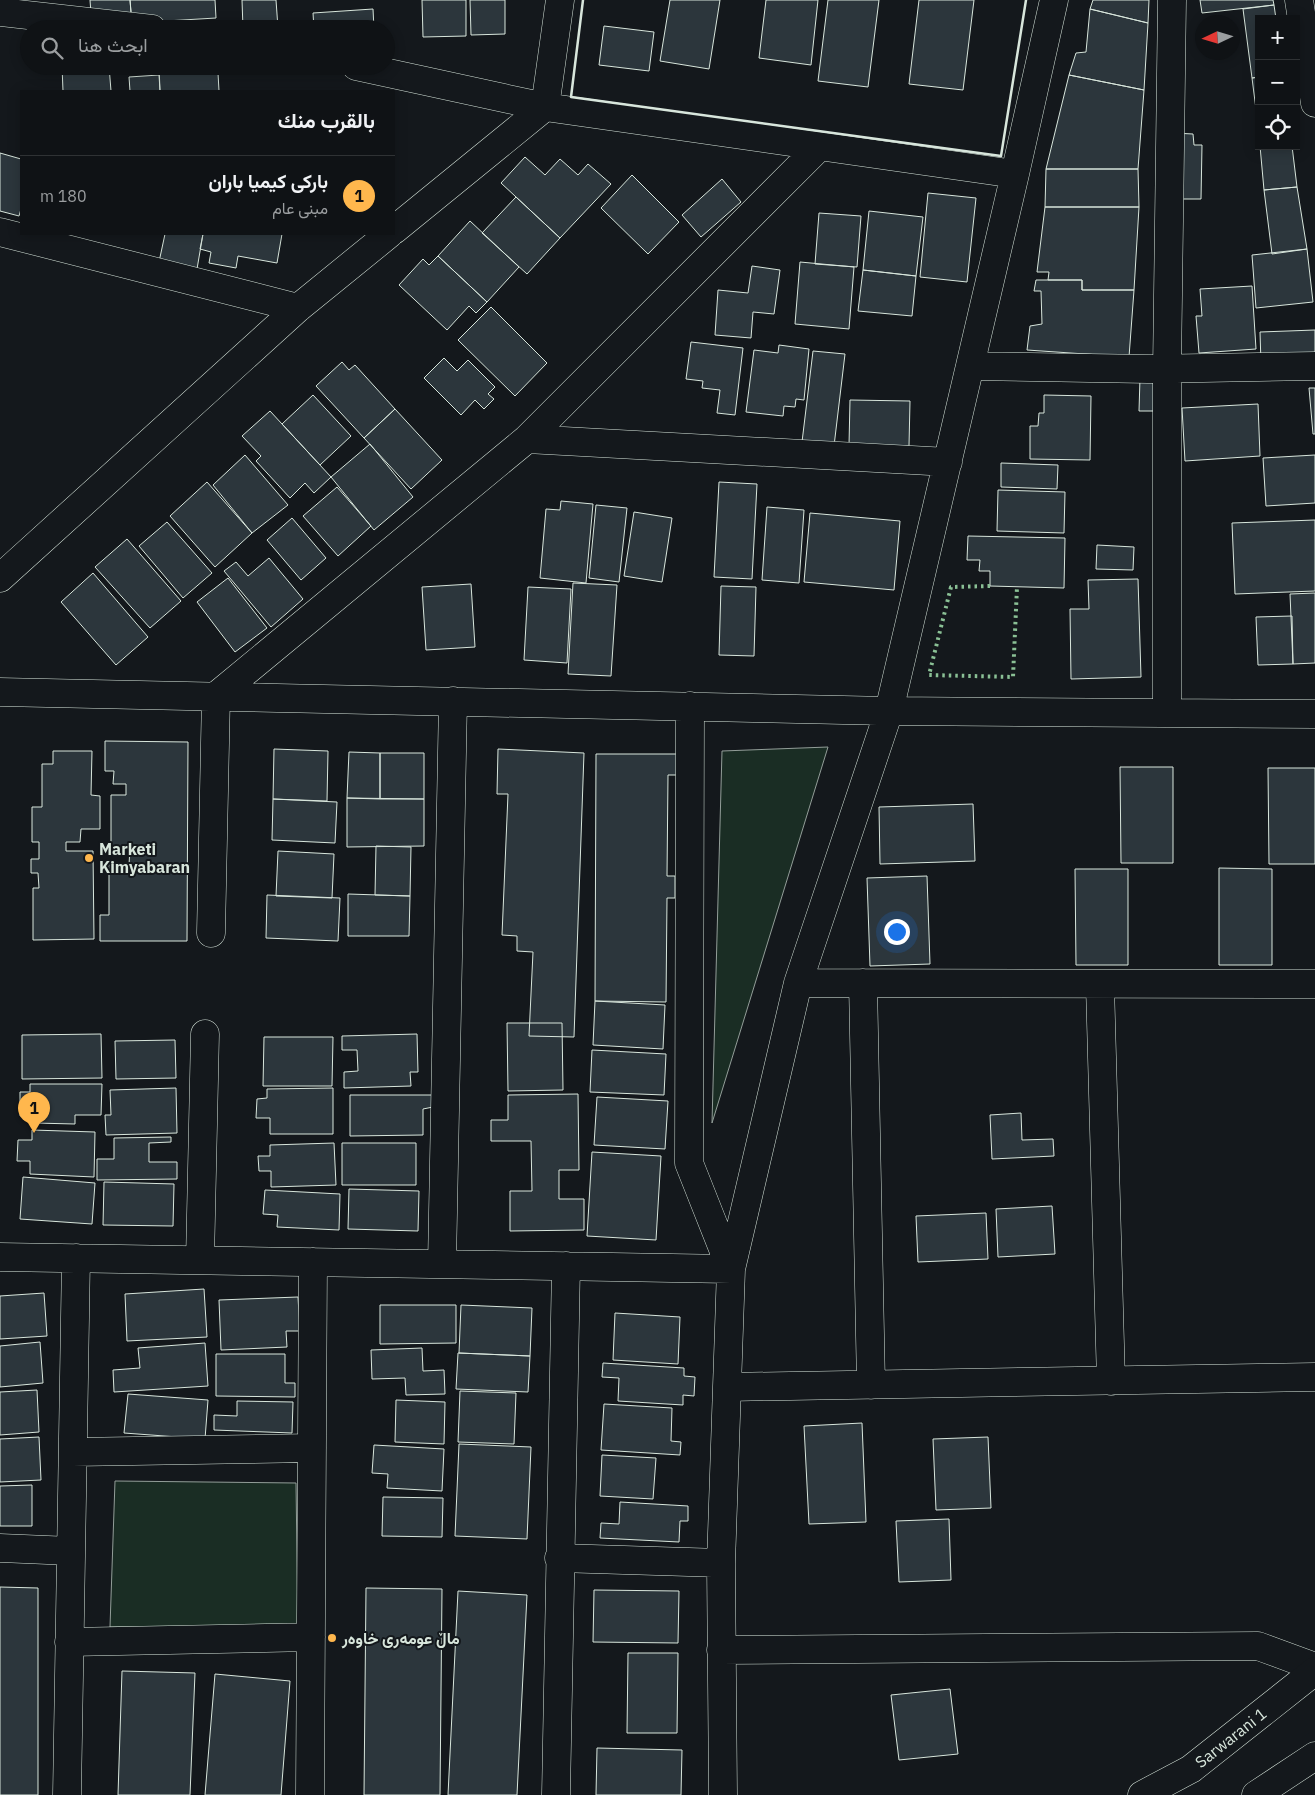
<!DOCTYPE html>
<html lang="ar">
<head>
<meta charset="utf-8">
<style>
  body { margin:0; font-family:"IBM Plex Sans",Vazirmatn,sans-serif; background:#1d2022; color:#f1f3f6; direction:rtl }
  .controls { position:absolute; right:15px; top:15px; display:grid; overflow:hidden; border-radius:0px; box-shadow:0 2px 12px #0003 }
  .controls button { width:45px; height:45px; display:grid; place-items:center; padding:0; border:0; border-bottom:1px solid #2f3234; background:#0f1215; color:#f1f3f6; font:25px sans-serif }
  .compass { position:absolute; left:1195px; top:15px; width:45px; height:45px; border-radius:50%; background:#0f1215; box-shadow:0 2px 12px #0003; rotate:266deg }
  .you { position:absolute; left:896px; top:931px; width:18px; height:18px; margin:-12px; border:4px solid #fff; border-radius:50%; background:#1a73e8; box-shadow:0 0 0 8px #1a73e833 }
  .badge { display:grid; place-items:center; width:32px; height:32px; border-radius:50%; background:#ffb74d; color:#111; font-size:16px; font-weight:700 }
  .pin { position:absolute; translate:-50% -41px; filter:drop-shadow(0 1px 2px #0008) }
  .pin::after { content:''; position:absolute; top:26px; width:18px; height:15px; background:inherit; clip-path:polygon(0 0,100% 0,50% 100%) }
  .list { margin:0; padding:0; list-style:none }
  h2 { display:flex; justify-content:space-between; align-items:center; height:65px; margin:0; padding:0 20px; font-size:21px }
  h2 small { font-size:16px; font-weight:400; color:#9b9ea0 }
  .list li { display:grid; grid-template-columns:32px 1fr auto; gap:15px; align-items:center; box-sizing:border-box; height:80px; padding:0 20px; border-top:1px solid #2f3234 }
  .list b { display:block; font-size:19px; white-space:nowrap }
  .list p { margin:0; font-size:16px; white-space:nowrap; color:#9b9ea0 }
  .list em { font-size:16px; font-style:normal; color:#9b9ea0 }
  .icon { flex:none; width:28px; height:28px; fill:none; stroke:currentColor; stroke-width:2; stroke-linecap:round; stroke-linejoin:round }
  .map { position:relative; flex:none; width:1315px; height:1795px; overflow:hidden; direction:ltr }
  .search { position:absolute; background:#0f1215; box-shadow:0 2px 12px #0003; left:20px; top:20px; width:375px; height:55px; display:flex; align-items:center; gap:12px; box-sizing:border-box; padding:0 18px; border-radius:28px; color:#9b9ea0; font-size:19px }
  .panel { position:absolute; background:#0f1215; box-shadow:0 2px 12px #0003; left:20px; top:90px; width:375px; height:145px; border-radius:0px; direction:rtl }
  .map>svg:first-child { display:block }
</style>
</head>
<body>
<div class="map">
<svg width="1315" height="1795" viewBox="0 0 1315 1795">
  <rect width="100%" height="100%" fill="#14181c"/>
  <!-- green -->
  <path fill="#1a2d24" stroke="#939e99" d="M828,747L712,1123L722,751Z
    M115,1481L296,1483L298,1628L110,1627Z"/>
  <!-- building -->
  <path fill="#2c363c" stroke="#d8e6dc" d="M90,0H130L131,13L91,14Z
    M130,0H215L216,18L132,23Z
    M242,0H276L278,28L243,29Z
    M422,0H466V36L423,37Z
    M470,0H505V34L471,35Z
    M670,0H720L709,69L660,61Z
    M766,0H818L811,65L759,58Z
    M828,0H879L868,87L818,81Z
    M919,0H974L963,90L909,84Z
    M1093,0H1149L1148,23L1090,9Z
    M1200,0H1273L1274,5L1202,13Z
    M1274,5L1276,19H1259V77L1252,78L1243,9Z
    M373,9L374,29H314L313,13Z
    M1090,9L1148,23L1144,90L1069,75L1076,53L1086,52Z
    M604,26L654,32L649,71L599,65Z
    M62,66H109L111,91H63Z
    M159,66H195L218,73L219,91H160Z
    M159,75L160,91H130L129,77Z
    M1069,75L1144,90L1138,169H1046Z
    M1259,77V133L1252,78Z
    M1174,133L1193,134L1194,145H1202L1201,199H1173Z
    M1260,146H1292L1297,187L1264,190Z
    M0,153L21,159V209L19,216L0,211Z
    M525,157L545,175L560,159L578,175L588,164L611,184L560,238L501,183Z
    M1046,169H1138L1139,207H1045Z
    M632,175L679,222L648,254L601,208Z
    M722,179L741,202L701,237L682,215Z
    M1297,187L1307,249L1272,254L1264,190Z
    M928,193L976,198L967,282L920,277Z
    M516,197L560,238L527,274L482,233Z
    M1045,207H1139L1134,290H1082V280H1048L1049,272H1037Z
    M869,211L923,217L916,276L863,270Z
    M819,213L861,216L857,267L815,264Z
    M470,221L519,267L487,302L438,256Z
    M165,234H203L197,269L159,262Z
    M203,234H282L277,263L238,256L236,268L209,263L211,252L200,249Z
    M1307,249L1313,302L1256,308L1252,255Z
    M438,256L487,302L476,313L469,306L447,330L399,285L423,259L429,265Z
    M800,262L854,267L849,329L795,324Z
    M752,266L780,270L774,314L753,312L751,338L715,335L718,290L748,293Z
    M863,270L916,276L912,316L858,311Z
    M1036,280H1082V290H1134L1129,357L1027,350L1030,326L1042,324L1041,291H1034Z
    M1252,286L1256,349L1199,353L1196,316H1202L1200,289Z
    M491,307L547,363L515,396L458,340Z
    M1315,330V361L1261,364L1260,332Z
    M691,342L743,348L735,415L717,413L720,390L702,388L703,381L686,379Z
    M779,345L809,349L804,400L796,399L795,407L784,406L783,416L746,412L754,350L778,353Z
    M813,351L845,354L834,446L802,442Z
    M444,358L457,371L468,360L495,387L488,394L494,399L484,409L475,400L461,415L424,378Z
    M342,362L349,370L355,365L395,409L364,438L316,386Z
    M1140,378L1159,379L1158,411H1139Z
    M1309,388H1315V434H1313Z
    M313,395L351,436L320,465L282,424Z
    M1044,395L1091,396L1090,460L1030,459V426H1038L1039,413H1044Z
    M850,400L910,401L909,446L849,445Z
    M1258,404L1260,456L1185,461L1182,408Z
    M395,409L442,460L411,489L364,438Z
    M270,411L331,477L314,493L305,483L290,498L256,461L261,456L242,436Z
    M370,444L413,497L374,530L331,477Z
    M245,455L288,505L252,533L213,485Z
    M1315,455V503L1266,506L1263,458Z
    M1001,463L1058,465L1057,489L1001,487Z
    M207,482L252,533L215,567L170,516Z
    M719,482L757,484L752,579L714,577Z
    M337,487L371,526L338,556L303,516Z
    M998,490L1065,492L1064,533L997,531Z
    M561,501L593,504L586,583L540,578L546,509L560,510Z
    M596,505L627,508L619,582L589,578Z
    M767,507L804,510L799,583L762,580Z
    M634,512L672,518L662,582L624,576Z
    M810,513L900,521L894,590L804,582Z
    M292,518L326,558L301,580L267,540Z
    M1315,520V591L1235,594L1232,523Z
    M167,522L212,573L183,598L139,546Z
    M968,536L1065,538L1064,588L990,586V571H979L980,560H967Z
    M127,539L181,601L150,628L95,567Z
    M1097,545L1134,547L1133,570L1096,569Z
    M269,558L303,599L271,627L224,571L236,562L248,576Z
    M93,573L148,637L116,665L61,602Z
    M228,578L267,628L235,652L197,602Z
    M1138,579L1141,677L1071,679L1070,609H1089L1088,580Z
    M573,583L617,585L611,676L568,674Z
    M471,584L475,647L426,650L422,587Z
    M721,586L756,587L754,656L719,655Z
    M528,587L571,589L567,663L524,660Z
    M1315,593V663L1293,664L1290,594Z
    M1292,616L1293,664L1258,665L1256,617Z
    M105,741L188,742L187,941H100V915H109V865H129L130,847H111V795H126V784H113L114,771H105Z
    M274,749L328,751L327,801L273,799Z
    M498,749L584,753L574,1037L529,1036L533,952L517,951V936L502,935L508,794H497Z
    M53,751H92L91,795L100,796V829H81L80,842H66V851H93L94,939L33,940V888H39L38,873H31V859H39V842H32V807H42V764H53Z
    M349,752L380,753V799L347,798Z
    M380,753H424V799H380Z
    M596,754H678V775H668L667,876H675V898H667L666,1002L595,1001Z
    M1120,767H1173V863H1121Z
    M1268,768H1315V864H1269Z
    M347,798L424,799V846L347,847Z
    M273,799L337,802L335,843L272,840Z
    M973,804L975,861L880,864L879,807Z
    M376,846L411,847L410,896L375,895Z
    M278,851L334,854L332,898L276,896Z
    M1219,868L1272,869V965H1219Z
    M1075,869H1128V965H1076Z
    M927,876L930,964L870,966L867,878Z
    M348,894L410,896L409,936H348Z
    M267,895L340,898L338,941L266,938Z
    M595,1001L665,1005L663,1049L593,1045Z
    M507,1023H562L563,1090L508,1091Z
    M101,1034L102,1078L22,1079V1035Z
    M417,1034L418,1072H410L411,1086L344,1088V1072L358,1071L357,1050H342V1036Z
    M264,1037H333L332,1086H263Z
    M175,1040L176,1078L116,1079L115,1041Z
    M592,1050L666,1054L664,1095L590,1092Z
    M30,1084H102L101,1115H75V1124L34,1123V1116H20V1092H30Z
    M176,1088L177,1133L106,1135L105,1115H111L110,1090Z
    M333,1088V1134H270V1118H256L257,1099L267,1098V1089Z
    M578,1094L579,1170H559V1199H584V1230L510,1231V1191H532L531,1141H491V1120H508V1095Z
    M350,1095H433V1107L423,1109V1135L350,1136Z
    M597,1097L668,1101L665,1149L594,1145Z
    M1021,1113L1022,1140L1053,1139L1054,1156L992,1159L990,1115Z
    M32,1130L95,1132L94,1177L30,1174V1161H17L18,1140H32Z
    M171,1137V1142L149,1143V1162H177V1179L97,1180V1159H114V1138Z
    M334,1143L336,1185L271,1187V1171H259L258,1156H270V1145Z
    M342,1143H416V1185H342Z
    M592,1152L661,1156L656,1240L587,1236Z
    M23,1177L95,1183L92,1224L20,1219Z
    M104,1182L174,1184L173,1226L103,1225Z
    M349,1189L419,1191L418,1231L348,1229Z
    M265,1190L340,1194L339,1230L277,1227L278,1215L263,1214Z
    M1052,1206L1055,1254L998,1257L996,1209Z
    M986,1213L988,1259L918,1262L916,1216Z
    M204,1289L207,1337L127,1341L125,1294Z
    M44,1293L47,1336L0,1339V1296Z
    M298,1297L300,1331H286L287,1347L221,1350L219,1300Z
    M380,1305H456V1343L380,1344Z
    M461,1305L532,1308L530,1356L459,1353Z
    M615,1313L680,1317L678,1364L613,1360Z
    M40,1342L43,1383L0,1387V1346Z
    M205,1343L208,1386L114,1392L113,1370L140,1368L138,1348Z
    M422,1348L423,1371L444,1370L445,1394L406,1395L405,1378L372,1379L371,1350Z
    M458,1353L530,1356L528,1392L456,1389Z
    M216,1354H285V1383H295V1397L216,1396Z
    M603,1363L684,1368V1376L695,1377L694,1396L683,1395V1405L618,1401L619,1378L602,1377Z
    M37,1390L39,1432L0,1435V1392Z
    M460,1391L516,1393L514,1444L458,1442Z
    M128,1394L208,1400L205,1439L124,1433Z
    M396,1400L445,1402L444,1444L395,1442Z
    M237,1401L293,1402L292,1433L214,1430V1415L237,1416Z
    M604,1404L672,1408L671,1441L681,1442L680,1455L601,1450Z
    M862,1423L866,1522L809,1524L804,1426Z
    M39,1437L41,1480L0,1482V1439Z
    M988,1437L991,1508L936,1510L933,1439Z
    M459,1444L531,1447L527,1539L455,1536Z
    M374,1445L444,1449L442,1491L387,1488L388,1474L372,1473Z
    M602,1455L656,1458L653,1499L600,1496Z
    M32,1485V1526H0V1486Z
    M383,1497L443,1498L442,1537L382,1536Z
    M620,1502L688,1506V1521H680L679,1542L600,1538L601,1523L619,1524Z
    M949,1519L951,1580L899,1582L896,1521Z
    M0,1587L38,1588V1795H0Z
    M366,1588L442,1589L440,1795H364Z
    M594,1590L679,1591L678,1643L593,1642Z
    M458,1591L527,1595L517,1795H448Z
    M628,1653H678L677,1733H627Z
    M122,1671L195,1673L190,1795H118Z
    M215,1674L290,1681L281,1795H205Z
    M950,1689L958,1754L899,1760L891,1695Z
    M597,1748L682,1750L681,1795H596Z"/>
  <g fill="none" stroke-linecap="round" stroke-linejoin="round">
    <defs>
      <path id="minor" d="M1299,0L1315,103
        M0,12L152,29
        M356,66L545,107L1015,174
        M394,230L545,107L560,0
        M0,232L298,308
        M970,366L1148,369L1315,366
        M527,439L948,462
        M0,578L298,308L389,234
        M0,692L889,711L1315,714
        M1167,713V369L1172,0
        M211,933L216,696L527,439L819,147
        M798,983L1315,984
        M863,983L871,1385
        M1100,985L1111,1381
        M0,1257L731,1269L689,1163L690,706
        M200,1260L205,1034
        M442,1264L453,701
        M727,1387L1315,1377
        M73,1452L312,1448
        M0,1548L71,1551
        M559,1558L721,1563
        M69,1642L311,1637
        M721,1650L1258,1646L1315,1667
        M67,1795L76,1258
        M310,1795L313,1262
        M556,1795L566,1266
        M723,1795L721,1563L731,1269L798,983L889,711L1015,174L1054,0"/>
      <g id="secondary">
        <path id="s1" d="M1142,1795L1191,1769L1315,1671"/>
        <path d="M1256,1795L1315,1756"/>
      </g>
    </defs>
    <!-- minor casing -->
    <use href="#minor" stroke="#d8e6dc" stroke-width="29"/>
    <!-- secondary casing -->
    <use href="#secondary" stroke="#d8e6dc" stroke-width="29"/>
    <!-- minor -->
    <use href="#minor" stroke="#14181c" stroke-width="28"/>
    <!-- secondary -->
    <use href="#secondary" stroke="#14181c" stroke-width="28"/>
    <!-- hedge -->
    <path stroke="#8ac095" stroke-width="4" stroke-dasharray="2.5 4" stroke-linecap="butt" d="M990,586L951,587L929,675L1013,677L1017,587"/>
    <!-- wall -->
    <path stroke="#d8e6dc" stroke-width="2.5" d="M583,0L571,97L1001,156L1026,0"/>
  </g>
  <!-- markers -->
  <g fill="#ffb74d" stroke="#14181c" stroke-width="2">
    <circle cx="89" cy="858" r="5"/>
    <circle cx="332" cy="1638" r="5"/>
  </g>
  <g text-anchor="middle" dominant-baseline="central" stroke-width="4" stroke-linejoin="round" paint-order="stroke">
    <!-- poi labels -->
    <g font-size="16" font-weight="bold" fill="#d8e6dc" stroke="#14181c" text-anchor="start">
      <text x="99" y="849">Marketi<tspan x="99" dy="18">Kimyabaran</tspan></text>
      <text x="342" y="1638">ماڵ عومەری خاوەر</text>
    </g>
    <!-- street labels -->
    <g font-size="16" fill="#d8e6dc" stroke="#14181c">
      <text stroke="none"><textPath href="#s1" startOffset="106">Sarwarani 1</textPath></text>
    </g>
  </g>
</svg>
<div class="controls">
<button>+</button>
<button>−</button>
<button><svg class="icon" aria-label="locate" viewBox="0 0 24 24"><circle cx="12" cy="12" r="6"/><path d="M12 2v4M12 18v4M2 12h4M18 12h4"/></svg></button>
</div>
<svg class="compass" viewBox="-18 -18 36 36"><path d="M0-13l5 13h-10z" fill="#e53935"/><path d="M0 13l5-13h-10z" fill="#9b9ea0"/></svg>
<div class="you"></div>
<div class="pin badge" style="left:34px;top:1133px">1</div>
<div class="search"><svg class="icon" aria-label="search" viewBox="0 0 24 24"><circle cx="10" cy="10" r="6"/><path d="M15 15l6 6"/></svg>ابحث هنا</div>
<section class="panel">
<h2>بالقرب منك<small></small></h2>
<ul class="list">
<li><span class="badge">1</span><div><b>باركى كيميا باران</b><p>مبنى عام</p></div><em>180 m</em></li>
</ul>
</section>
</div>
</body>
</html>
